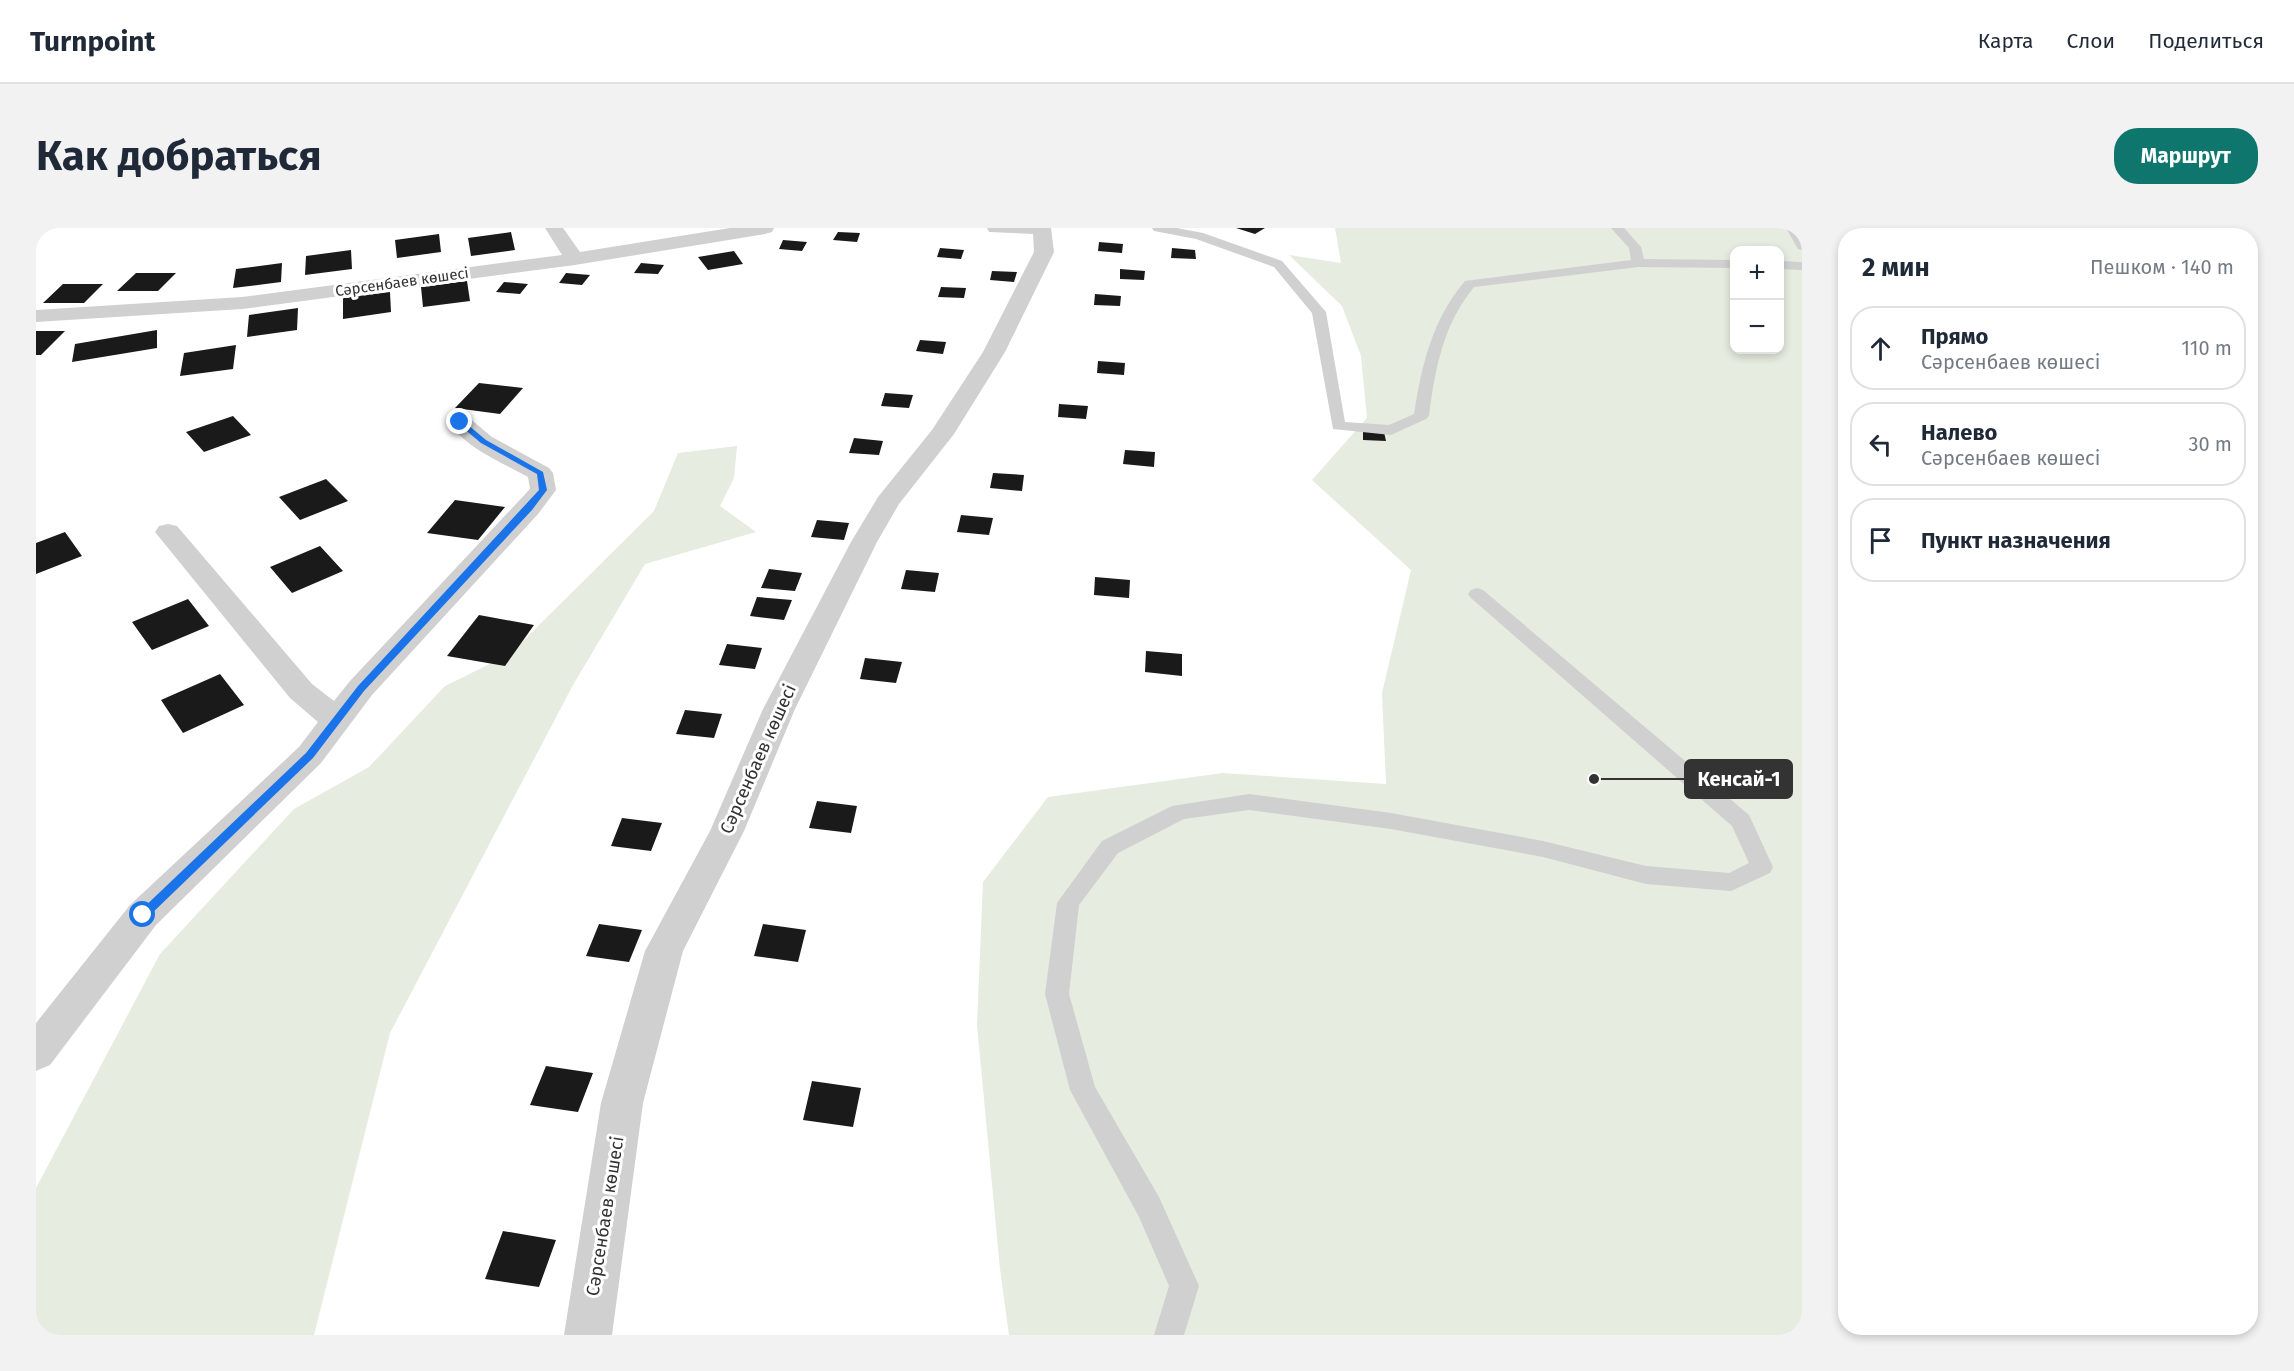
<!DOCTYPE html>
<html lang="ru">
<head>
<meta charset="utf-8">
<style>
  body { margin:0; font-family:"Fira Sans",sans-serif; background:#f2f2f3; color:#1f2937 }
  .controls { position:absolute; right:18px; top:18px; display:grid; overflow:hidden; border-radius:12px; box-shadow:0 3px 9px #0003 }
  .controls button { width:54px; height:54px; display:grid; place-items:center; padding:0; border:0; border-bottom:2px solid #e0e1e3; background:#fff; color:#1f2937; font:30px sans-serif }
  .stop { position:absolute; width:18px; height:18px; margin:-14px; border:4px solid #1a73e8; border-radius:50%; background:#fff }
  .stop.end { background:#1a73e8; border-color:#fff; box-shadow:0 2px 6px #0008 }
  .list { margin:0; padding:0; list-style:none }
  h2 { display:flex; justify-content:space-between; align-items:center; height:78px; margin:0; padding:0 24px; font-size:26px }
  h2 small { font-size:20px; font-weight:400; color:#747a83 }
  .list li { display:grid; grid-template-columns:39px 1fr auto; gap:18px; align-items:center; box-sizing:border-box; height:84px; margin:0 12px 12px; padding:0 12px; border:2px solid #e0e1e3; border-radius:24px }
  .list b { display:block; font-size:22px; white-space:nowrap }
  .list p { margin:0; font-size:20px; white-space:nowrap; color:#747a83 }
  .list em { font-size:20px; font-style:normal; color:#747a83 }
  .icon { flex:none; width:33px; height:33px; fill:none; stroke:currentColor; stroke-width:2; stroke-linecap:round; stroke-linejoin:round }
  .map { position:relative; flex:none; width:1766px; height:1107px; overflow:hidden; border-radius:24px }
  header { display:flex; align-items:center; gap:36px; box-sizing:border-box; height:84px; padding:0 30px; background:#fff; border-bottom:2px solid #e0e1e3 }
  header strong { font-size:28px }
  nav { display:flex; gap:33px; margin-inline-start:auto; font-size:21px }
  .intro { display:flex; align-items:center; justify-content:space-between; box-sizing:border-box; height:144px; padding:0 36px }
  h1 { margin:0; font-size:42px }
  .button { padding:15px 27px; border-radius:24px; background:#0f766e; color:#fff; font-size:21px; font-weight:700 }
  main { display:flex; gap:36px; padding:0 36px }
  aside { flex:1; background:#fff; border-radius:24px; box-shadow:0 3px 9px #0003 }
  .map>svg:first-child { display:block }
</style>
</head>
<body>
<header>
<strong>Turnpoint</strong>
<nav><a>Карта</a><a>Слои</a><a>Поделиться</a></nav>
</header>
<div class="intro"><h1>Как добраться</h1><a class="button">Маршрут</a></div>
<main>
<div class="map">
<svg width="1766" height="1107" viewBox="0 0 1766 1107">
  <rect width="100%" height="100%" fill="#fff"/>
  <!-- green -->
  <path fill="#e6ecdf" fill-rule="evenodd" d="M1299,0H1766V1107H973L964,1041L941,797L947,654L1012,569L1187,545L1350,556L1346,465L1375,342L1276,252L1331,190L1325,128L1306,78L1253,27L1305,35ZM1698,22H1744V122H1698Z
    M701,218L698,250L684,278L720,304L609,336L537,457L354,805L278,1107H0V960L124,726L258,581L333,539L409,458L474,426L618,283L642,225Z"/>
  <!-- building -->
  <path fill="#1a1a1a" d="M1200,0H1229L1219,6Z
    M475,4L479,22L435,28L432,10Z
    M802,4L824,5L821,14L797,12Z
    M403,6L405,24L361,30L359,12Z
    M747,12L771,14L766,23L743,21Z
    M1063,14L1087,16L1086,25L1062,23Z
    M904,20L928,22L925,31L901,29Z
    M1136,20L1159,22L1160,31L1135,30Z
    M315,22L316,41L269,47L270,28Z
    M698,23L707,36L672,42L662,29Z
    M246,35L245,54L197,60L200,41Z
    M605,35L628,37L622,46L598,45Z
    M1084,41L1109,43L1108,52L1084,51Z
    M956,43L981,44L978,54L954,52Z
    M100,45H140L122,63H81Z
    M530,45L554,47L546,57L523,55Z
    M431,53L434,73L387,79L385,59Z
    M468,54L492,56L484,66L460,64Z
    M27,56H67L48,75H7Z
    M905,59L930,60L928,70L902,69Z
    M354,64L355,84L307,91V70Z
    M1059,66L1085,68L1084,78L1058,77Z
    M262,80L261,102L211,109L213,87Z
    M121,102V120L36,134L39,116Z
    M0,103H29L5,127H0Z
    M884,112L910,114L907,126L880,123Z
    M200,117L197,141L144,148L148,125Z
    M1062,133L1089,135L1088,147L1061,145Z
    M443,155L487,160L464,186L419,180Z
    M849,165L877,167L873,180L845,178Z
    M1023,176L1052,178L1050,191L1022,189Z
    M197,188L215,207L168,224L150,204Z
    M1327,203L1348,204L1350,213L1327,212Z
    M818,210L847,213L843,227L813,225Z
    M1089,222L1119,224L1118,239L1087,236Z
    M957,245L988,247L986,263L954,260Z
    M290,251L312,273L264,292L243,269Z
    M419,272L469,279L442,312L391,305Z
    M925,287L957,290L953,307L921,304Z
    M781,292L813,295L808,312L775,309Z
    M29,304L46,328L0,346V315Z
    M284,318L307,343L256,365L234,339Z
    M733,341L766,345L759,363L725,360Z
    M870,342L903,345L899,364L865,361Z
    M1059,349L1094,352L1093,370L1058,367Z
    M721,369L756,372L748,392L714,388Z
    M152,371L173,398L116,422L96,394Z
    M443,387L498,397L469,438L411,428Z
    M691,416L726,420L719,441L683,437Z
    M1110,423L1146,426V448L1109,444Z
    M829,430L866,434L860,455L824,451Z
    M184,446L208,477L147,505L125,472Z
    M649,482L686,486L678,510L640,506Z
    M781,573L821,578L815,605L773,600Z
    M586,590L626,595L615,623L575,618Z
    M563,696L606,702L593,734L550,728Z
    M727,696L770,702L762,734L718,728Z
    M510,838L557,845L542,884L494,877Z
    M776,853L825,860L817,899L767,892Z
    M467,1003L520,1012L503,1059L449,1051Z"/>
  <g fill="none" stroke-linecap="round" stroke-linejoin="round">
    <!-- lane -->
    <path fill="#d0d0d0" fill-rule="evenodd" d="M1116,0H1141L1167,5L1246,33L1290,84L1309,194L1353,197L1378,186C1386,136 1396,92 1429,53L1595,32L1593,20L1575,0H1588L1605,19L1608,31L1698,32V40L1602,39L1438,59C1407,97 1399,141 1393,188L1390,191L1355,207L1297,201L1276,85L1238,39L1160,11L1118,3Z
      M1750,0H1762L1766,7V22L1762,21Z
      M1744,33L1766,34V42L1744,41Z
      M1441,360L1447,362L1713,587L1737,639L1734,645L1695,663L1610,656L1507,629L1355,601L1213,582L1148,591L1082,625L1043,677L1033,766L1059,859L1123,969L1163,1058L1148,1107H1118L1133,1058L1103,989L1034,862L1009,766L1021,675L1066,613L1136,578L1213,566L1355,585L1507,613L1610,638L1693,645L1713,635L1696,598L1435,370L1432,366L1435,362Z"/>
    <!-- street -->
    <path fill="#d0d0d0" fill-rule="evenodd" d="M509,0H527L544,24L694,0H738L736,4L729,6L539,37L206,81L0,94V82L206,69L526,27Z
      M951,0H1015L1018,24L969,124L918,206L863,276L841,314L759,481L708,603L647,723L607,875L576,1107H528L565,875L609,723L674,603L727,481L815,314L842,269L896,202L947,124L998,24L997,6L953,4Z
      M424,187L432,189L456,209L513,240L517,245L520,262L502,286L336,467L285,535L120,697L14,837L0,843V795L94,677L263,519L282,494L254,470L119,304L123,298L132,296L141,298L276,456L298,473L314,453L494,261L492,249C465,234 430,220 412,194L416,189Z"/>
  </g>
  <!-- route -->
  <path fill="#1a73e8" d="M421,192H426L450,212L507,244L511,262L496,282L328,463L277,530L111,690H103V684L270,525L322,458L503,262L501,246L445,215L421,195Z"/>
  <g text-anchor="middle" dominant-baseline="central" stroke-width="6" stroke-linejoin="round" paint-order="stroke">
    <!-- far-street labels -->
    <g font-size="15" fill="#333" stroke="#fff">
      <text transform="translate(366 54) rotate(-8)">Сәрсенбаев көшесі</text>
    </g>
    <!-- street labels -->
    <g font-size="18" fill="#333" stroke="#fff">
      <text transform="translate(722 531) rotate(-66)">Сәрсенбаев көшесі</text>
      <text transform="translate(569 988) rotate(-81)">Сәрсенбаев көшесі</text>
    </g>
  </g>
  <!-- callouts -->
  <path fill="none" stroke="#333" stroke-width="2" d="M1558 551L1649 551"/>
  <circle fill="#333" stroke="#fff" stroke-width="2" cx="1558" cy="551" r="6"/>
  <rect fill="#333" stroke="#333" stroke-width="2" x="1649" y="532" width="107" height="38" rx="6"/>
  <g font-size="20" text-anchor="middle" font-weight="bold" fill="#fff">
    <text x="1703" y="558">Кенсай-1</text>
  </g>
</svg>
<div class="controls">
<button>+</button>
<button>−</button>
</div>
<div class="stop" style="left:107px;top:687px"></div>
<div class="stop end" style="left:424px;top:194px"></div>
</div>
<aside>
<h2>2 мин<small>Пешком · 140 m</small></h2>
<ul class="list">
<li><svg class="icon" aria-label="ahead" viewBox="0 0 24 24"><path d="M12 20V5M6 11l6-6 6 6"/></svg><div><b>Прямо</b><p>Сәрсенбаев көшесі</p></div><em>110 m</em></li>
<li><svg class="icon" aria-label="left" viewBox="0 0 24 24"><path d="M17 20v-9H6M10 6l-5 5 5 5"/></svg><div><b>Налево</b><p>Сәрсенбаев көшесі</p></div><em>30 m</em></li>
<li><svg class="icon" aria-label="arrive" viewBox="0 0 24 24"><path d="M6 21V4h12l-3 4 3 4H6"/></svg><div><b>Пункт назначения</b></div></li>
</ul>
</aside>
</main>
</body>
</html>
